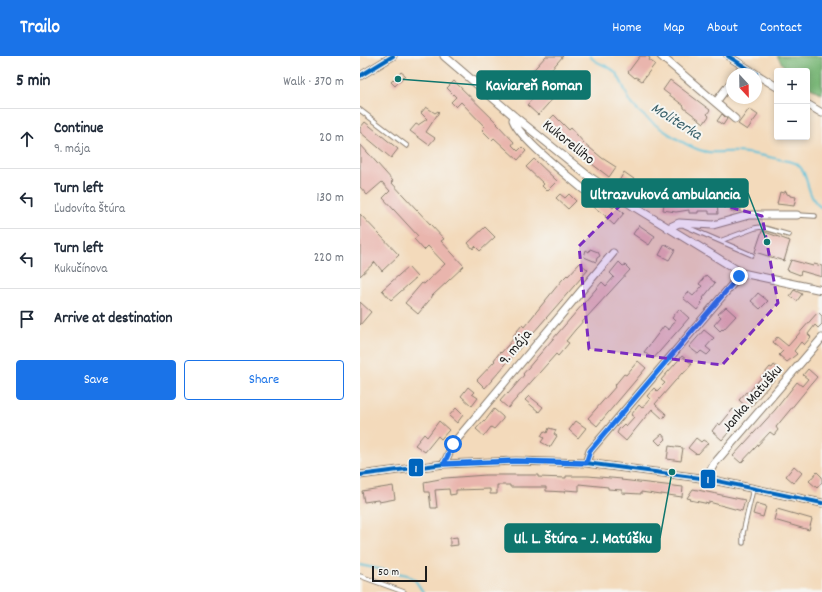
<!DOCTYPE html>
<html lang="en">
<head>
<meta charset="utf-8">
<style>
  body { margin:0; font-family:Dekko,sans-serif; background:#f6f6f7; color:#1f2937 }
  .controls { position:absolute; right:12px; top:12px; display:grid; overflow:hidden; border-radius:4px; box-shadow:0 2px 6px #0003 }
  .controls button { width:36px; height:36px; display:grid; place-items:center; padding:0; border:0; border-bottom:1px solid #e0e1e3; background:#fff; color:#1f2937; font:20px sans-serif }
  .compass { position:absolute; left:366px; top:12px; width:36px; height:36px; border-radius:50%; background:#fff; box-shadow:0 2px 6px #0003; rotate:158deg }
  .scale { position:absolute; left:12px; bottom:10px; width:55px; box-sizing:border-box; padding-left:4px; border:2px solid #1c1c1c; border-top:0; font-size:11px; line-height:14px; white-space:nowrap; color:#1c1c1c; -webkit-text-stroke:3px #f6f6f2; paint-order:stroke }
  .stop { position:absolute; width:12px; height:12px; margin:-9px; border:3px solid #1a73e8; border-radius:50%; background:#fff }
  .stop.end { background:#1a73e8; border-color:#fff; box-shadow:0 1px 4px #0008 }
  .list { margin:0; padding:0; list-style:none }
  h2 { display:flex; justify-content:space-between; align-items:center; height:52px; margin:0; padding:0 16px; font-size:17px }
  h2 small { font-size:13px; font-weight:400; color:#747a83 }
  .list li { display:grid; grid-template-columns:26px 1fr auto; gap:12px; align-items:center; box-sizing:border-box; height:60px; padding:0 16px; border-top:1px solid #e0e1e3 }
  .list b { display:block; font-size:15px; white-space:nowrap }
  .list p { margin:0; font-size:13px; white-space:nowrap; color:#747a83 }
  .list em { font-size:13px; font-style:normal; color:#747a83 }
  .actions { display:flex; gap:8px; padding:12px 16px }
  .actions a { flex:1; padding:9px 0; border:1px solid #1a73e8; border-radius:4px; text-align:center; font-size:14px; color:#1a73e8 }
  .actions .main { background:#1a73e8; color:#fff }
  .icon { flex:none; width:22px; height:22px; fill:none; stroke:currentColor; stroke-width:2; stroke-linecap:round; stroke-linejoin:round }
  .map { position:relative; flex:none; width:462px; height:536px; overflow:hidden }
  header { display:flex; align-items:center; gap:24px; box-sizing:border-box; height:56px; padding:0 20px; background:#1a73e8; color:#fff }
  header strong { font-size:19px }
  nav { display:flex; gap:22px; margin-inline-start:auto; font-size:14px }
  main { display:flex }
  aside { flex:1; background:#fff }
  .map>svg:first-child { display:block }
</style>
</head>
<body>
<header>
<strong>Trailo</strong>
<nav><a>Home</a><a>Map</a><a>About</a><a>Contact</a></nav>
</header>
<main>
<aside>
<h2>5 min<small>Walk · 370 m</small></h2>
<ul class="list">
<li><svg class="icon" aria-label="ahead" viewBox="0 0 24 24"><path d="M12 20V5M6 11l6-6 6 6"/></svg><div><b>Continue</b><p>9. mája</p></div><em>20 m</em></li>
<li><svg class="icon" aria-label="left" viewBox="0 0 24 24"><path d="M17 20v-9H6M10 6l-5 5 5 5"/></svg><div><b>Turn left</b><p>Ľudovíta Štúra</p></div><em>130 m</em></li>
<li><svg class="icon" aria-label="left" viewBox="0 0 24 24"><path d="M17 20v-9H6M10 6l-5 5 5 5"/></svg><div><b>Turn left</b><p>Kukučínova</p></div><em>220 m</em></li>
<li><svg class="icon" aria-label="arrive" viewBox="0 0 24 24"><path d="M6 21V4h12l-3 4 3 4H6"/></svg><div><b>Arrive at destination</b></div></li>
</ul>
<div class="actions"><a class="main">Save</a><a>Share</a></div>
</aside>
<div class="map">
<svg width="462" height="536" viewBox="0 0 462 536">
  <rect width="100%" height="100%" fill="#f6f6f2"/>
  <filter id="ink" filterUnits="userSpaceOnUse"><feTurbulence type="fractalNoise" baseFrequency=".025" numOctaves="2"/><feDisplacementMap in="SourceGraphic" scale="8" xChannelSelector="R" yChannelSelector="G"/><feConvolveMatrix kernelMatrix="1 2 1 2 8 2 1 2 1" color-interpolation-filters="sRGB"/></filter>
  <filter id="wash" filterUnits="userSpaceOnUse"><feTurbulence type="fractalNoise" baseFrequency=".012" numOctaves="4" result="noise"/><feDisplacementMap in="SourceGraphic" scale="16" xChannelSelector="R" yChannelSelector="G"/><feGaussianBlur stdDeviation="0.9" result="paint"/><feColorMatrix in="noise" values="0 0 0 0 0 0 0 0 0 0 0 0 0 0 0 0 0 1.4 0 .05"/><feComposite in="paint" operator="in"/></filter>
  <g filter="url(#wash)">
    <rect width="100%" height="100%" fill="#f3dabb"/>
    <!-- forest -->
    <path fill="#7ab778" stroke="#4b6a4a" d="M417,0H462V38L447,30V15H427Z"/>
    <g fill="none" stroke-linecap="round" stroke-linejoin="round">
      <!-- stream -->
      <path stroke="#5cc1d9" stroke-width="2" d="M230,0C236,9 248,8 255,16C263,25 265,38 272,48C284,63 329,94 348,96C358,97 368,95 378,96C393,97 408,101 423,104C427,105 434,106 437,108C450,117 445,142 462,152
        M0,509L47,519L55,524L63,536"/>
    </g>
    <g id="blocks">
      <!-- building -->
      <path fill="#e9b5ad" d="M186,0H203L191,14L206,28L178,59L167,49L182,32L168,20Z
        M280,0H287L290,2L289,4L295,8L282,25L276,21L275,22L268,16Z
        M41,16L45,19L35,30L31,26Z
        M310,24L350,54L347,58L349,60L344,67L324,52V50L303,34Z
        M94,25L138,68H137L154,86L152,89L158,95L162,91L166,95L158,104L134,82L132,84L122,74L125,71L101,46L96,51L91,46L96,41L87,32Z
        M66,51L75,57L78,55L79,56L66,76L75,82L69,89L50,75L56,68L58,69L67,63L61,57Z
        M389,53L398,59L387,74L378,68Z
        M362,58L367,63L363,69L357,65Z
        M194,59L209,74L211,72L224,87L242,102L256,111L249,121L232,108L196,76L195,77L187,69L190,66L189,64Z
        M5,66L38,93L31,102L0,76V72Z
        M0,88L33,125L31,126L84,183L81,185L104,210L72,240V241L58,258L45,247L62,227L64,228L85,208L68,190L64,194L54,183L58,180L23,142L30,135L22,126L7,139L0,131Z
        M174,103L197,125L187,135L182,130L184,128L166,111Z
        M264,116L288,133L281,143L258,127Z
        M426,135L427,138L430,139V140L436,141L434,150L417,148L420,136L423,137Z
        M200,138L205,142L209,138L216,145L208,153L196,142Z
        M379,138L381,155L371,156L368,139Z
        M238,140L253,152L255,150L264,157L254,169L245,161L246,160L231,149Z
        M305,142L324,146H357L358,158H349V155H338V157H329V154L316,156L303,154Z
        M0,158L39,199L22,215L15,206L0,220Z
        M279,169L295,180L289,189L273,178Z
        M125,171L135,181L120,195L115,190L113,193L108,187Z
        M402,175L430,185L424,205L395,196Z
        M305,188L315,194L309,204L299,199Z
        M230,193L238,196L240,200L237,202L236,206L224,201L226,194L229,196Z
        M431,204L453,210L454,208L462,210V221L441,215L440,219L427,214Z
        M259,206L263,210L265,209L270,214L215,274L206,285L209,287L198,300L196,298L148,352L140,345L147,337L148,338L164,319L163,318L173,306L242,226L246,230L254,221L250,217Z
        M220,207L228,214L125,332L117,324L135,305L134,304L140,296L141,297L155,281L153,280L162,269L164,271L202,224L207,219L208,220Z
        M48,211L57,221L31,244L22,234Z
        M346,219L355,227L343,242L344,243L341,246L342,247L337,254L323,242L328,236L333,240L342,230L339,228Z
        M434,234L442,238L437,245L430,240Z
        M398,237L408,245L400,253L391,245Z
        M0,246L11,256L0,269Z
        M366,251L376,260L363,274L362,273L360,275L354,269L361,261L358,258Z
        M319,253L329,262L293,303L284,296L304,270L309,274L315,265L312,262Z
        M458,256L462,260V268L458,272L455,269L448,278L451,281L444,289L441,286L434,295L437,298L427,306L419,299L423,295L413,286L417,281L428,290Z
        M344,274L354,282L346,291L351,295L347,299L341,295L338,298L329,291Z
        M322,300L332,308L323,318L322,317L295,348L306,358L303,363L292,353L266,385L257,377L259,373L264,368L266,370L274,361L271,359L279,349L282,352L290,343L287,340L294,332L297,335L305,327L301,324Z
        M278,305L286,312L237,370L228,362L256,330L255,329L264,318L266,319Z
        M414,309L419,313L418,315L420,317L389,353L379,344L386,336L388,337L410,311L412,312Z
        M448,313L457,321L416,371L418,374L414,379L410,376L381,407L373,400L415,354L437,326L442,330L448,323L443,319Z
        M108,331L114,336L112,338L118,342L112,350L101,340Z
        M169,340L183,351L179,356L165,344Z
        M96,352L103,359L97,367L89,360Z
        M134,353L143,361V363L134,373L131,371L124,380L116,373L124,364L125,365Z
        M373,353L382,361L362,384L352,375L358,367L360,369Z
        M79,365L89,374L81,383L78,380L65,396L55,389L64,378L67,381Z
        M216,365L226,372L218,382L209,374Z
        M189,372L196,374L194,378L197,380L190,391L181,386L184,382L181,380L184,375L187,377Z
        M302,378L306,383L300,389L295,384Z
        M336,382L341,386L343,384L348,387L338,398L337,397L336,398L328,392Z
        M309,390L323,392L321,405L307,403Z
        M434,410L442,417L434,427L426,420Z
        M457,416L462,421V426L457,432L449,425Z
        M126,419H178V421L206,422V420H228L262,423L261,424L323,431L322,441L301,438V439L281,436V438L262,437V434L248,433V431L219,428V435L205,434V436L186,435V431H150V429H137V438H130V433L96,434V438L90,439L89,433L75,434L77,452H71L69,436H65L64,426L85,422Z
        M33,430L35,443L19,446L18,444L4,446L2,435Z
        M333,433L385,444L382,455L349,446V448L330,444L331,443L327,442Z
        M396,447L406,450L403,461L393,458Z
        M417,453L452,463L449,474L414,464Z
        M97,481L98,489L90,490V482Z"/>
    </g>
  </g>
  <g filter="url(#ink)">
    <use href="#blocks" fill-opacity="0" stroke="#887b6c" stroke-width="1"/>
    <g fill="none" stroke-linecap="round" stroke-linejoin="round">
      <defs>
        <path id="lane" d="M0,54L47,90
          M437,159L455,160
          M325,170L392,199
          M360,185L395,172L401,171L429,179
          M383,487V477L393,433
          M0,520L44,536"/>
        <path id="street" d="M84,0L154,60L227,119L276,152L382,217L462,234
          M301,0L375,63
          M368,0L396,18
          M378,18L383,10
          M396,18L417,31
          M0,20L33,0
          M356,46L372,25
          M447,48L462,57
          M154,60L153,64C161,84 206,118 224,134
          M308,172L319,167L353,169L389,159H437
          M226,407L230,395L382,217
          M84,408L93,388L253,197
          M0,419L84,408L156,405L226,407L348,423L462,447
          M348,423L349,417L354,408L462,282"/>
      </defs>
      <!-- lane casing -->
      <use href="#lane" stroke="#887b6c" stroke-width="5.5"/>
      <!-- street casing -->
      <use href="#street" stroke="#887b6c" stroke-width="9"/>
      <!-- lane -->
      <use href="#lane" stroke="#fff" stroke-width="3.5"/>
      <!-- street -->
      <use href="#street" stroke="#fff" stroke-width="7"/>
      <defs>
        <path id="bus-1" d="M368,0L396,18
          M0,20L33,0
          M0,419L84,408L156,405L226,407L348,423L462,447"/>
      </defs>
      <!-- bus-1 casing -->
      <use href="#bus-1" stroke="#f6f6f2" stroke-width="7"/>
      <!-- bus-1 -->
      <use href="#bus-1" stroke="#0065bd" stroke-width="4"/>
    </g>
  </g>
  <g fill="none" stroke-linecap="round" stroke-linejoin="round" filter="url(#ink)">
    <!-- route -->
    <path stroke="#1a73e8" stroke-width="5" d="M93,388L84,408L156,405L226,407L230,395L379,220"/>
  </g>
  <!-- marked area -->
  <path fill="#7b2cbf" fill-opacity="0.2" stroke="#7b2cbf" stroke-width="3" stroke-dasharray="8 5" stroke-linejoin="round" d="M283,127L402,160L418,247L362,309L229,293L219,190Z"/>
  <g text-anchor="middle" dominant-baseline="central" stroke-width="4" stroke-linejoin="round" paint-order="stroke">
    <!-- street labels -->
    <g font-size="15" fill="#1c1c1c" stroke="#f6f6f2">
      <text transform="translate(208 87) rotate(39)">Kukorelliho</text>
      <text transform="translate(156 292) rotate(-50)">9. mája</text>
      <text transform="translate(393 343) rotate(-49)">Janka Matušku</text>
    </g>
    <!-- water labels -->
    <g font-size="16" font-style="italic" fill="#365e68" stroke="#f6f6f2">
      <text transform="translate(316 66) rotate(32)">Moliterka</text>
    </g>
  </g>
  <!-- callouts -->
  <path fill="none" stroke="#0f766e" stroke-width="1.5" d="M38 23L117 29M407 186L388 137M312 416L300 482"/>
  <g fill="#0f766e" stroke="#f6f6f2" stroke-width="1.5">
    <circle cx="38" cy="23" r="4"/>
    <circle cx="407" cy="186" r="4"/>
    <circle cx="312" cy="416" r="4"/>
  </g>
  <g fill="#0f766e" stroke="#0f766e" stroke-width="1.5">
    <rect x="117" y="15" width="113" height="28" rx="4"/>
    <rect x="222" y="123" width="166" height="28" rx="4"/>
    <rect x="145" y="468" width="155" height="28" rx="4"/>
  </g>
  <g font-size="16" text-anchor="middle" font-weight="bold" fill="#fff">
    <text x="174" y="34">Kaviareň Roman</text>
    <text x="305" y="143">Ultrazvuková ambulancia</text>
    <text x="223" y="487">Ul. L. Štúra - J. Matúšku</text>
  </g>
  <g stroke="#f6f6f2" stroke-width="1.5">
    <rect x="48" y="402" width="16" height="19" rx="4" fill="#0065bd"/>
    <rect x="340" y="413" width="16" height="20" rx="4" fill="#0065bd"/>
  </g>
  <g font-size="11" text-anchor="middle" font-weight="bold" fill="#fff">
    <text x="56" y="416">1</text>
    <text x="348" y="427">1</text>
  </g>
</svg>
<div class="controls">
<button>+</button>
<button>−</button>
</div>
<svg class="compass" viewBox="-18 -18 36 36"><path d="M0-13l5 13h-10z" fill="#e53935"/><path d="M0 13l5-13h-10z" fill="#747a83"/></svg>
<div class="scale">50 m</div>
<div class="stop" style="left:93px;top:388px"></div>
<div class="stop end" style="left:379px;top:220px"></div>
</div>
</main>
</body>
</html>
